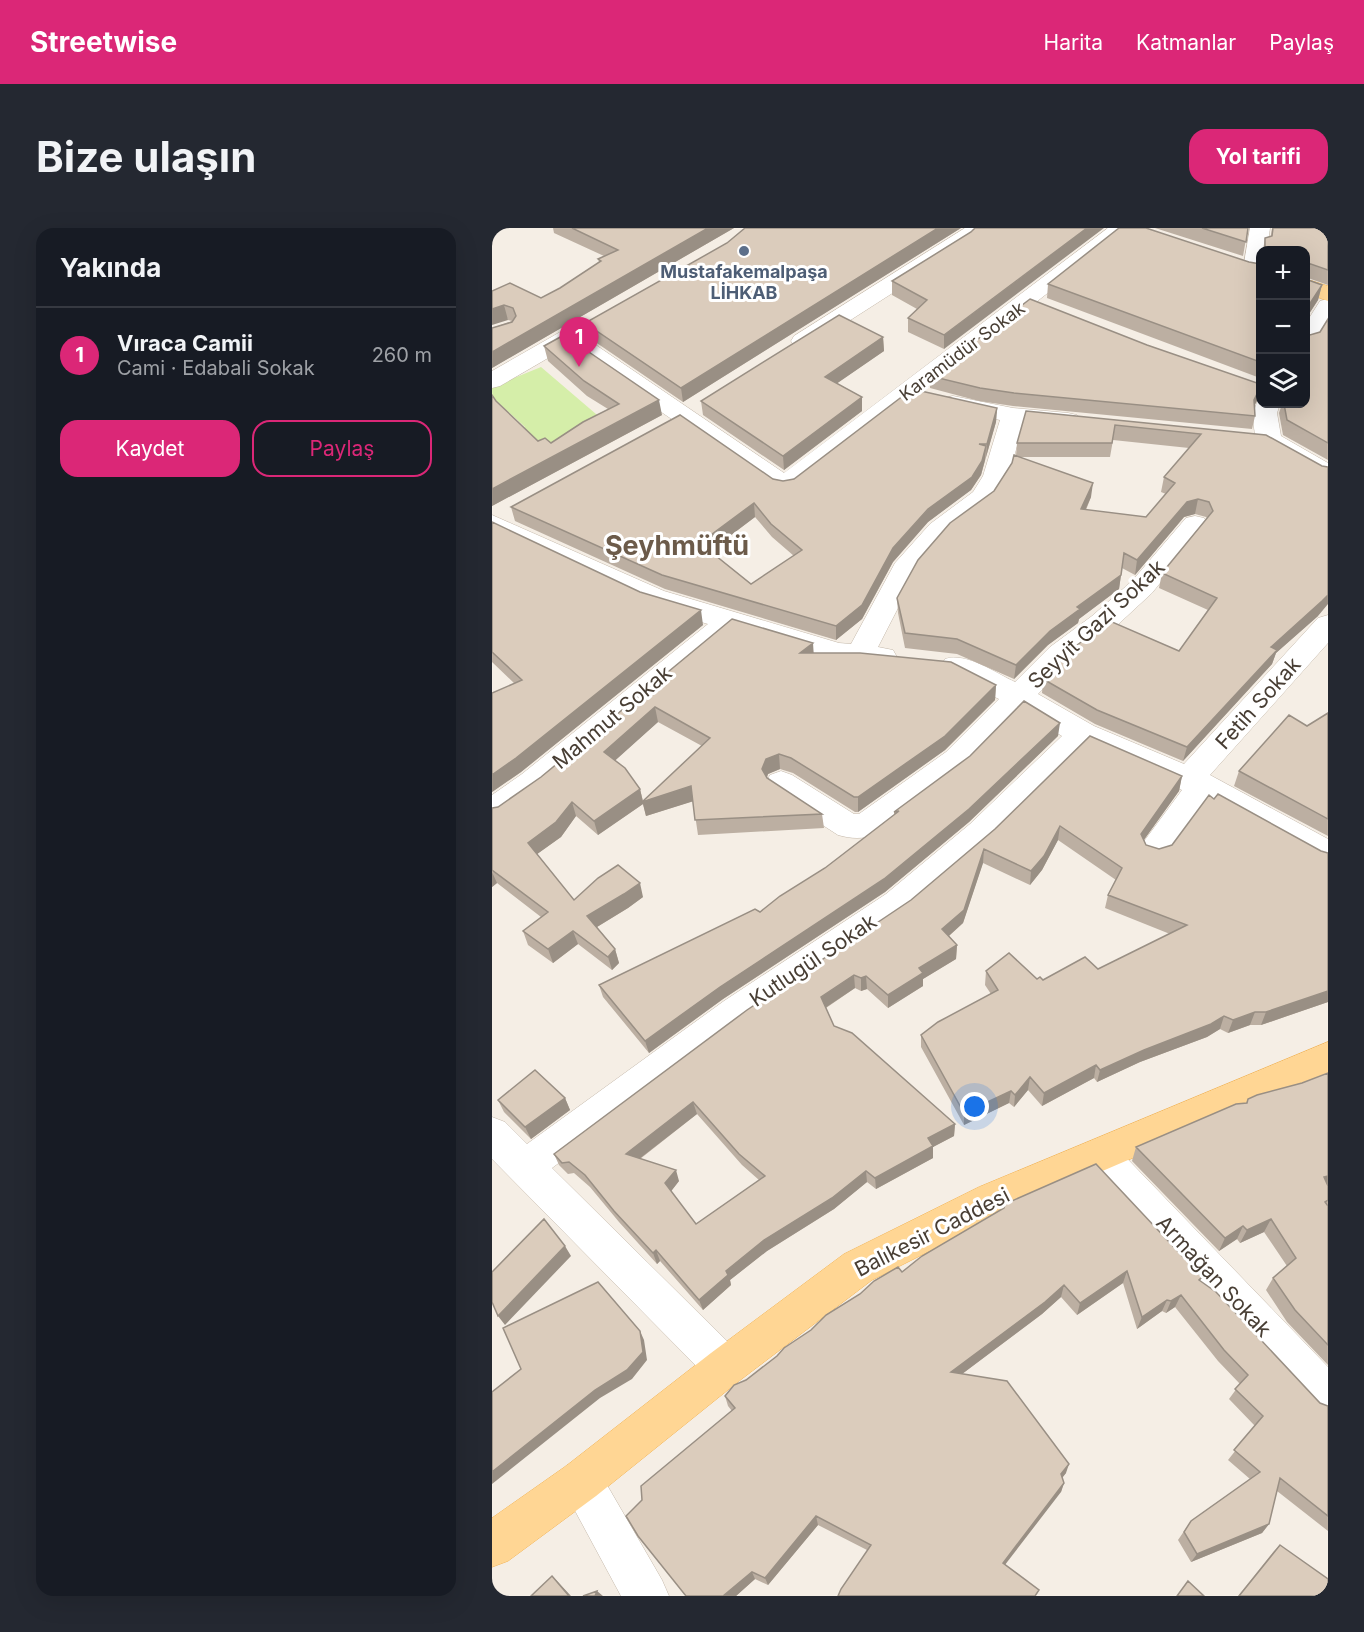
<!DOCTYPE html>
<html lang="tr">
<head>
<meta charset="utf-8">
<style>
  body { margin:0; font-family:Inter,sans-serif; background:#242831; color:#f1f3f6 }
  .controls { position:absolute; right:18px; top:18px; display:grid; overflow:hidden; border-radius:12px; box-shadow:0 6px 24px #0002 }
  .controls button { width:54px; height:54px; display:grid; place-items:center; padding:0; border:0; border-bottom:2px solid #363941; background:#171b24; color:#f1f3f6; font:30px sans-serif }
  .you { position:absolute; left:483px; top:879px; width:21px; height:21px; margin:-15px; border:4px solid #fff; border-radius:50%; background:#1a73e8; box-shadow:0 0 0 9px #1a73e833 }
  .badge { display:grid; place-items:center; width:39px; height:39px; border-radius:50%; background:#db2777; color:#fff; font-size:20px; font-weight:700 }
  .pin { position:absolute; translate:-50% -50px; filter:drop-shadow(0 2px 3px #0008) }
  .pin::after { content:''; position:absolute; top:32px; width:21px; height:18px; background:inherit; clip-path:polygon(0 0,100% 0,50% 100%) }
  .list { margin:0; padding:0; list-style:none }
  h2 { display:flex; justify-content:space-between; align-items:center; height:78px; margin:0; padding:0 24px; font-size:26px }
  h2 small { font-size:20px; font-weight:400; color:#9ea1a6 }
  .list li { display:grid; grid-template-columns:39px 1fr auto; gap:18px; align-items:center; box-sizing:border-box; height:96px; padding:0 24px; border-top:2px solid #363941 }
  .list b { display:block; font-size:22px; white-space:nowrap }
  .list p { margin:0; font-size:20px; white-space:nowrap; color:#9ea1a6 }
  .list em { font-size:20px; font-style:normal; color:#9ea1a6 }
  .actions { display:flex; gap:12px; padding:18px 24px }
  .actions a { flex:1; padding:14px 0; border:2px solid #db2777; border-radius:18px; text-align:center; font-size:21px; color:#db2777 }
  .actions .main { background:#db2777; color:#fff }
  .icon { flex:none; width:33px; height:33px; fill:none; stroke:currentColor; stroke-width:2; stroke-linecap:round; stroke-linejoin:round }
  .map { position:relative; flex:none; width:836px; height:1368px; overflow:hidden; border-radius:18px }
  header { display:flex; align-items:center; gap:36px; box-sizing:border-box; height:84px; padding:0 30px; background:#db2777; color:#fff }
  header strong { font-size:28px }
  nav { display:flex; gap:33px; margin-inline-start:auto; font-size:21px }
  .intro { display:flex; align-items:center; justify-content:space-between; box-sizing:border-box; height:144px; padding:0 36px }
  h1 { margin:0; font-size:42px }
  .button { padding:15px 27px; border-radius:18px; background:#db2777; color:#fff; font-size:21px; font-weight:700 }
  main { display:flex; gap:36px; padding:0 36px }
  aside { flex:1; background:#171b24; border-radius:18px; box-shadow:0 6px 24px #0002 }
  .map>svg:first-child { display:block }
</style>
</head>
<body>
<header>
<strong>Streetwise</strong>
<nav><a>Harita</a><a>Katmanlar</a><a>Paylaş</a></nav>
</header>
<div class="intro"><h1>Bize ulaşın</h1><a class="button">Yol tarifi</a></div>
<main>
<aside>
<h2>Yakında<small></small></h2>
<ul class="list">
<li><span class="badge">1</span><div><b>Vıraca Camii</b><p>Cami · Edabali Sokak</p></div><em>260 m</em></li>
</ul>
<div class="actions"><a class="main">Kaydet</a><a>Paylaş</a></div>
</aside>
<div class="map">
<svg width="836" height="1368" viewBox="0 0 836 1368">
  <rect width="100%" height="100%" fill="#f5eee5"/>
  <!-- green -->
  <path fill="#d5eea9" d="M49,139L111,192L20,232L1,214L33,199L0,169V159Z"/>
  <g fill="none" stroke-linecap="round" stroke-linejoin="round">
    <defs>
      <path id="minor" d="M473,0H496L477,16L318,118L310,120L302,118L299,113L302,108Z
        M616,0H639L302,263L293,265L284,263L75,119L8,158L0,160V143L84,95L92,93L100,95L103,100L92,109L292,245Z
        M758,0H778L775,22H768V46H754L751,41Z
        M836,71V95L822,117L814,119V95L828,73Z
        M461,168L521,180L576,185L585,187L588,192L585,197L576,199L531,195L517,248L503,270L499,276L456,308L424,345L386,419L401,422L405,429L401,436C361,448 283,416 242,404L52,562L11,591L0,595V567L30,546L216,396L152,377L0,305V287L172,363L347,415L359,416L403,335L438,296L481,264L491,248L508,192L453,180L449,175L453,170Z
        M767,171L768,176H788L785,185L789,208L836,235V253L827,251L768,217C760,205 759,183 767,171Z
        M703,288L712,290L716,296L660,365L620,402L578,433L546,466L602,498L692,536L826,390L836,387V415L718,547L836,611V639L825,635L716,574L675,630L664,633L653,630L648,621L653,612L690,562L595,520L500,614L418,684L256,793L60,940L247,1125L254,1139L247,1153L233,1160L219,1153L0,931V889L13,894L35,916L232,773L394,666L478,596L570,508L530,484L476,540L384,607C370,611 360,611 346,607L278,563L274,555L278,547L289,543L300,547L362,586H367L454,524L507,471L453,445L449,438L453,431C475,424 503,445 523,454L558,419L600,388L640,353L694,290Z
        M608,911L621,916L836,1139V1190L821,1184L595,940L589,928L595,916Z
        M89,1231L104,1238L170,1352L177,1368H129L67,1253L74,1238Z"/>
      <path id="major" d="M814,51L836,58V73L814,65Z
        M836,814V846L513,985L380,1052L247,1153L104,1268L16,1333L0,1339V1290L74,1238L219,1125L352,1026L487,959Z"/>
    </defs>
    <!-- minor casing -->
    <use href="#minor" stroke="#c4b8aa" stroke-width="1"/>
    <!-- major casing -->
    <use href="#major" stroke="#f2b456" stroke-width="1"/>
    <!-- minor -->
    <use href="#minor" fill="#fff" fill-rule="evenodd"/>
    <!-- major -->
    <use href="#major" fill="#ffd694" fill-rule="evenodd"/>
  </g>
  <!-- wall -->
  <path fill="#bcafa2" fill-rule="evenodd" d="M61,0H242L0,140V100L20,93L16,92L0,63L49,70L68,60L107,34L106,31L112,28L62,5Z
    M253,0H469L191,174L96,109L93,95L235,15Z
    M663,0H756L751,28Z
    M780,0H836V57L816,50V52L830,57L826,72L815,89V104L818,107L828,104L836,91V232L791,207L787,185L790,176H813V22H771L773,10L779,8Z
    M479,4L452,121L416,104V90L425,81L400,67V53Z
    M757,34L768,36V150L555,70L556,56Z
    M391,109L392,123L345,155L370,169V183L292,242L211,187L209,173Z
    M655,117L768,156L767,169L762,178L763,188L760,201L521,178L487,173L438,160V148Z
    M52,118L170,187L0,278V167L4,173L46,213L59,215L116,181L95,168L56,133Z
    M505,180L504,194L489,247L479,262L436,294L401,334L370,391L344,412L173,361L23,293L19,279L281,251L291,253L302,251ZM263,289L280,309L302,328L259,356L218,323Z
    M534,183L774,207L830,238L826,388L784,425L780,436L691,533L603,496L550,465L551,451L687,423L716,382L667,360L670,345L715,290L714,289L703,286L692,289L643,347L630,340L627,361L587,391L586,395L556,417L522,451L465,426L413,420L406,385L405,370L502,263L524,228L525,215ZM621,212L697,220L672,249L669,264L674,266L654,289L594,282L599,269L529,229H618Z
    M0,294L211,397L29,544L0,564V465L23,456L0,434Z
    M240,391L322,425L504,457L503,472L453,522L366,584H363L301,545L288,541L276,546L275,550L330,586L332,600L206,607L201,573L154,588L151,576L106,607L84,588L69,609L45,626L82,672L151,669L136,680L105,699L123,721L127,735L120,742L86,716L61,735L36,717L31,703L49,689L5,655L0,659V580L6,579L49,549ZM166,494L210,518L151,573L148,561L123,532Z
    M836,485V608L742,558L747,543Z
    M566,508L477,594L393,664L231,771L157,825L111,769L107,757L268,684L333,640L402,587V584Z
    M690,548L687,563L652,612L654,617L667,621L680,617L722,571L829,623L836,774L769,797H758L736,805L728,801L715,809L648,834L605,854L602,850L550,878L536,862L522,879L517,875L472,897L429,819V807L499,766L493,757L494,743L551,752L606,741L678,706L613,680L616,667L624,652L566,612L550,642L538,657L491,635L471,695L457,708L465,717L464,731L431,751V758L396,780L375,761L369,763L363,760L334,780L342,798L463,896L462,908L441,919V930L384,961L375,954L342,981L275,1023L238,1052L239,1057L211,1082L168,1033L165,1036L127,994L98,959L82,945L76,946L67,937L62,926L419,672L503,601ZM205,886L250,937L267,952L204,996L179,963L187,953L148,931Z
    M836,845V1137L795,1094L774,1062L781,1050L795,1038L772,1004L748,1015L745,1011L727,1023L640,933L644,919L754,875L756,871L810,855Z
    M73,870L78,882L39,911L12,884L6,872Z
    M430,1028L710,1049L708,1053L828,1175L836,1178V1303L785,1263L777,1296L770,1305L699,1334L686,1312L699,1293L758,1251L736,1232L763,1198L737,1171L748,1156L726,1133L683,1079L674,1085L670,1083L645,1101L631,1055L585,1087L569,1069L550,1086L470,1146L574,1245L570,1250L572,1255L569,1264L375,1322L326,1297L276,1357L263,1351L244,1368L240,1183L236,1178L233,1168L254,1152L410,1044Z
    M788,1317L836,1368H746L782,1323Z"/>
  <!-- shaded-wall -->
  <path fill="#998f84" d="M216,0H242L0,140V124Z
    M446,0H469L191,174L189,160Z
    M595,0H612L452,121V107Z
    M830,57L826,72L813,92L815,80Z
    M12,77L16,92L0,97V81Z
    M391,109L392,123L334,163L333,149Z
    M768,160L767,169L759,184L762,172Z
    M370,169V183L292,242L291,228Z
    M167,172L170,187L0,278V261Z
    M505,180L504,194L494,229L495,216Z
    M494,218L493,232L489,247L479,262L436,294L401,334L370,391L344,412V398L401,320Z
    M601,255L599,269L587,296L589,281Z
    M706,271L703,286L692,289L643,347L645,332L695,274Z
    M262,275L263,289L210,329L208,315Z
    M629,347L627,361L587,391L586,395L556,417L522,451L524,437L558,403L585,379Z
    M836,367V376L826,388L784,425L780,436L691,533L695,519L779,419Z
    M209,382L211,397L29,544L0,564V547Z
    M321,415L322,430L308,425Z
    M504,457L503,472L453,522L366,584V569Z
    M163,479L166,494L116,539L112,524Z
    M568,495L566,508L477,594L393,664L231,771L157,825L153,813Z
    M287,526L288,541L276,546L272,556L270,541L274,531Z
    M690,548L687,563L646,620L649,606Z
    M199,558L202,573L154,588L151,576L106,607L102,593L148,561L151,574Z
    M80,574L84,588L69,609L41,629L36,615Z
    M568,598L566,612L550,642L538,657L539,643Z
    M492,621L491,635L471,695L450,714V701Z
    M0,644L5,655L0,659Z
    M148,655L151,669L136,680L100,702L95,688Z
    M81,703L86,716L61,735L56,721Z
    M465,717L464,731L431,751V758L396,780V767L427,740Z
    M123,721L127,735L120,742L116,729Z
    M362,747L363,760L330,782L329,769Z
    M374,748L375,761L369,763V750Z
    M836,763V774L769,797L774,784Z
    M763,784L758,797L736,805L741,792Z
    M732,788L728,801L715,809L648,834L605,854L608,842L652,822Z
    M604,837L602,850L550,878L552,865Z
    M538,849L536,862L522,879L523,867Z
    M519,863L517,875L472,897V885Z
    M73,870L78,882L39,911L33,899Z
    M201,874L205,886L138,938L134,926Z
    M463,896L462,908L441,919V930L384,961L383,950L436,910Z
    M184,942L187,953L177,966L173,955Z
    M374,943L375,954L342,981L275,1023L238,1052L239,1057L211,1082L207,1072L234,1043L272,1012Z
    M836,948V959L832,949Z
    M779,991L772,1004L748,1015L755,1002Z
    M751,998L745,1011L727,1023L733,1010Z
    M73,1018L79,1028L13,1097L6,1088Z
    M164,1022L168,1033L165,1036L161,1025Z
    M635,1043L631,1055L585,1087L588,1075Z
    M572,1057L569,1069L550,1086L458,1155L459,1144Z
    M689,1067L683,1079L674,1085L679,1073Z
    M675,1072L670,1083L645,1101L650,1089Z
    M148,1103L152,1112L155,1132L140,1151L108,1170L0,1256V1244Z
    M577,1236L574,1245L566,1255L569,1246Z
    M572,1255L569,1264L509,1342L511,1335Z
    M324,1288L326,1297L276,1357L273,1350Z
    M777,1296L770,1305L699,1334L705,1326Z
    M260,1344L263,1351L244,1368H231Z
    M60,1348L66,1354L79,1368H77Z
    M105,1363L111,1368H103Z"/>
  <!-- building -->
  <path fill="#dbccbc" stroke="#998f84" stroke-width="1.5" fill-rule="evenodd" d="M80,0H216L0,124V100L20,94L24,88L21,80L12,77L0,81V63L18,55L49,70L68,60L109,33L106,31L126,22Z
    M253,0H446L189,160L93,95L235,15Z
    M483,0H595L452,107L416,90L435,72L400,53L479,4Z
    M627,0H654L757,34L768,36V134L556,56Z
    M710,0H756L754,14Z
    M781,0H836V42L816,35V52L830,57L815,80V104L818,107L828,104L836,91V215L795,192L792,176H813V22H773V10L780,8Z
    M538,71L655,117L768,156V160L762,172L763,188L522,165L488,160L438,148Z
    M347,87L391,109L333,149L370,169L291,228L209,173Z
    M72,107L167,172L0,261V167L4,173L46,213L53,210L59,215L91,194L127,176L92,153L52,118Z
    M420,161L505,180L495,216H487L494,218L490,233L480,249L436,281L401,320L370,377L344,398L170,347L19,279L188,187L281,251L291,253L302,251ZM262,275L279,296L310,322L259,356L208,315Z
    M534,183L774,207L830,238L836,239V367L830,373L779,419L785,422L695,519L605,482L551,451L581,420L618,393L687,423L725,370L670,345L721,283L717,274L706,271L695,274L645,332L632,325L629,347L585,379L588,381L558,403L524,437L465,411L413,405L405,370L426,332L458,295L502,263L520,235L522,227L601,255L589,281L654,289L683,255L672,249L709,206L623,197L620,215H525Z
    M0,294L148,364L209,382L24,530L0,547V465L30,452L0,424Z
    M240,391L321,415L308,425H368L459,434L504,457L453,508L366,569H362L299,530L287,526L274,531L270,541L275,550L330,586L203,592L199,558L150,574L218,510L163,479L112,524L133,540L148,561L102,593L80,574L64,594L36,615L82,672L106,650L126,637L148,655L132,666L95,688L123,721L116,729L81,703L56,721L31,703L56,684L0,642V580L6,579L49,549Z
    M532,473L568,495L477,581L392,651L228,759L153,813L107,757L263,681L268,684L288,668L333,640L407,583L402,584L478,528Z
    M836,485V591L747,543L797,487L815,498Z
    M598,508L690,548L649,606L654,617L667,621L680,617L717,567L722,571L726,566L829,623L836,625V763L774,784H763L741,792L732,788L719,796L652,822L608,842L604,837L552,865L538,849L523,867L519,863L472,885L429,807L446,794L506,762L494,743L517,725L545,751L548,749L551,752L593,729L606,741L695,697L616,667L630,640L568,598L552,628L539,643L492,621L472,682L450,701L465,717L427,740L431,745L396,767L374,748L369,750L362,747L329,769L342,798L360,805L463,896L436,910L441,918L383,950L374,943L340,970L272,1012L234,1043L236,1047L207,1072L164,1022L161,1025L122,983L93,947L77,934L70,935L62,926L255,782L419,672L503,601ZM201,874L247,926L273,948L204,996L173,955L184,942L134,926Z
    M43,842L73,870L33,899L6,872Z
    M836,845V948L832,949L836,958V972L833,974L836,978V1117L803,1082L781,1050L804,1030L779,991L755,1002L751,998L733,1010L644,919L744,876L755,875L756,871L765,867L810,855Z
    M604,936L710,1049L707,1052L724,1064L828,1175L836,1178V1288L788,1250L777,1296L705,1326L692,1304L699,1293L768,1244L742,1222L771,1188L743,1161L756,1147L732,1122L689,1067L679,1073L675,1072L650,1089L635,1043L588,1075L572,1057L553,1074L459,1144L515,1153L577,1236L569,1246L572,1255L511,1335L547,1362L543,1368H346L349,1361L379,1317L324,1288L273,1350L260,1344L231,1368H194L146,1308L134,1288L150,1272L149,1258L243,1180L233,1168L242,1157L254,1152L285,1128L292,1120L319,1102L334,1087L368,1066L382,1053L406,1039L410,1044L430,1028L512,980L513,976Z
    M52,991L73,1018L6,1088L0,1074V1044Z
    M106,1054L148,1103L151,1124L135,1142L103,1162L0,1244V1164L29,1141L11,1100Z
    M788,1317L836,1351V1368H747Z
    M60,1348L77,1368H39Z
    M696,1353L712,1368H685Z
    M105,1363L103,1368H91Z"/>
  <!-- markers -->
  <circle fill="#5c6f8a" stroke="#fff" stroke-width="2" cx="252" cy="23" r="6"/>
  <g text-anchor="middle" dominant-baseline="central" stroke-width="6" stroke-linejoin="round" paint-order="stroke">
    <!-- far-service labels -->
    <g font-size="18" font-weight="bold" fill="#4e5e75" stroke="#fff">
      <text x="252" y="43">Mustafakemalpaşa<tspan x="252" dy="21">LİHKAB</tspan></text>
    </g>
    <!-- far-street labels -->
    <g font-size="18" fill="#483e34" stroke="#fff">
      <text transform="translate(470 123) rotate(-37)">Karamüdür Sokak</text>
    </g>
    <!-- street labels -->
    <g font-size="21" fill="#483e34" stroke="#fff">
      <text transform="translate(604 396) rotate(-43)">Seyyit Gazi Sokak</text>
      <text transform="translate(766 475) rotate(-48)">Fetih Sokak</text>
      <text transform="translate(120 489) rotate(-40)">Mahmut Sokak</text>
      <text transform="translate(321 732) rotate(-34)">Kutlugül Sokak</text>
      <text transform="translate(440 1004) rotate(-27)">Balıkesir Caddesi</text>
      <text transform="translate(722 1048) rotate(47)">Armağan Sokak</text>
    </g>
    <!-- district labels -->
    <g font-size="27" font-weight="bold" fill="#6c5b4a" stroke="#fff">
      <text x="185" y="317">Şeyhmüftü</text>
    </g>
  </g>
</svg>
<div class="controls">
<button>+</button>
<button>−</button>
<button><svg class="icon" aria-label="layers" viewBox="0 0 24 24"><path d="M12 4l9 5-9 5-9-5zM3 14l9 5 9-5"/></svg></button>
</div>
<div class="you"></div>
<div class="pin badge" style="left:87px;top:139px">1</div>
</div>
</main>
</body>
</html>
